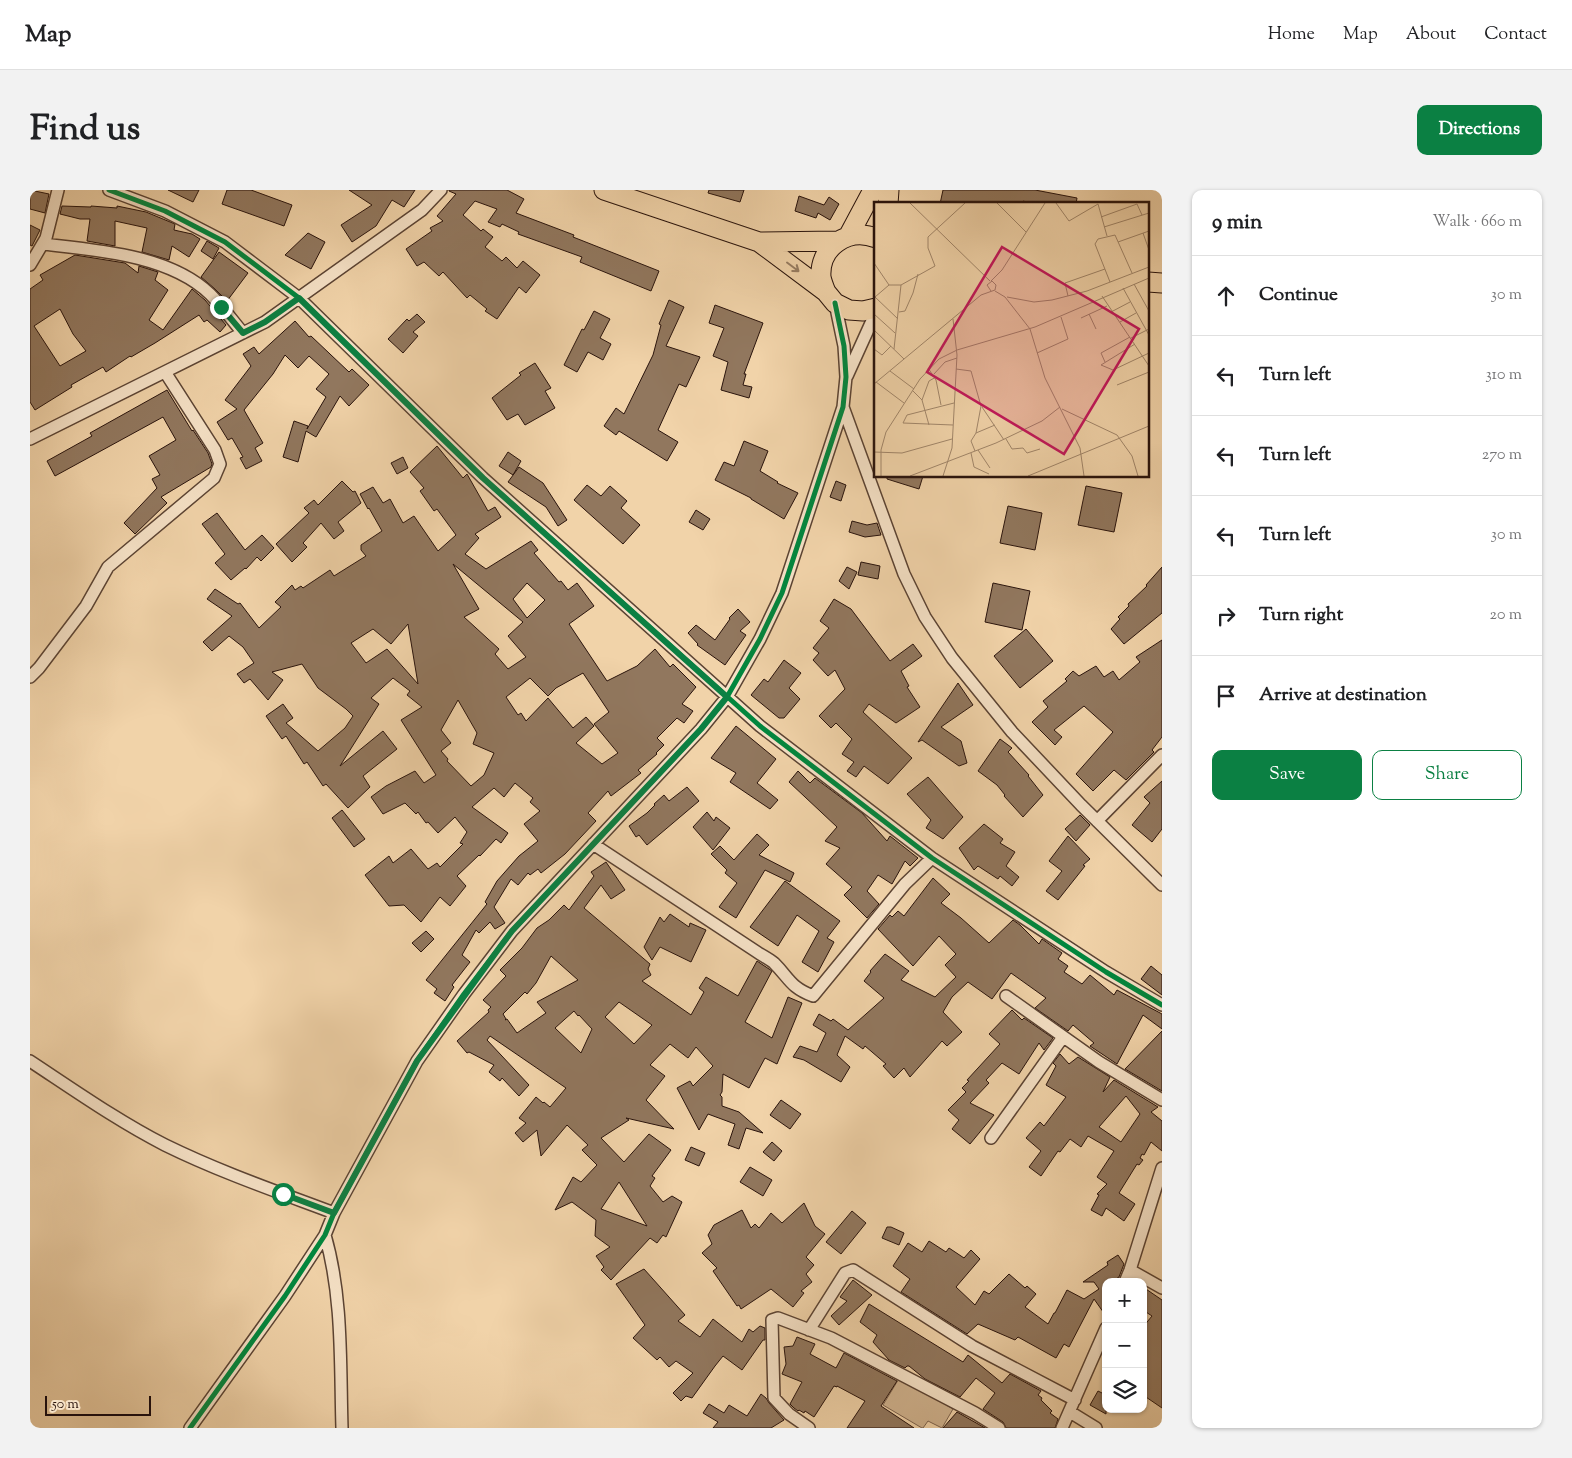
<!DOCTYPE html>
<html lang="en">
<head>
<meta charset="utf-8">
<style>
  body { margin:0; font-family:"Sorts Mill Goudy",serif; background:#f2f2f2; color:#202124 }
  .controls { position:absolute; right:15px; bottom:15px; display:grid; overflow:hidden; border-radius:10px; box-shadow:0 1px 4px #0004 }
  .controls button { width:45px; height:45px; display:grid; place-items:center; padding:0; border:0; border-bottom:1px solid #e0e0e0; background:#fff; color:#202124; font:25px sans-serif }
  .scale { position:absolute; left:15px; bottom:12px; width:106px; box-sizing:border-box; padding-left:5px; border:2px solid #29130c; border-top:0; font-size:14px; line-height:18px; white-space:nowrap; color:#29130c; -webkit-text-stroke:4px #f6e2c7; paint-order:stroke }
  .stop { position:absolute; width:15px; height:15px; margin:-11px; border:4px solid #0b8043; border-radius:50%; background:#fff }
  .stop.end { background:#0b8043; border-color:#fff; box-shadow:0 1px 5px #0008 }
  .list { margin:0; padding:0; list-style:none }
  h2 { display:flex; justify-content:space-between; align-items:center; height:65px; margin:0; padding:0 20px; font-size:21px }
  h2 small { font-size:16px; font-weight:400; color:#757577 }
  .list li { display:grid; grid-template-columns:32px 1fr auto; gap:15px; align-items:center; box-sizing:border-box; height:80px; padding:0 20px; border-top:1px solid #e0e0e0 }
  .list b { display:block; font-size:19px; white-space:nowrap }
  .list em { font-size:16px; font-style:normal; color:#757577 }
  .actions { display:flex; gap:10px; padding:15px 20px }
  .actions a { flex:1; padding:11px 0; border:1px solid #0b8043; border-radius:10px; text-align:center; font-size:18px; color:#0b8043 }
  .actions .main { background:#0b8043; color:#fff }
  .icon { flex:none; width:28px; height:28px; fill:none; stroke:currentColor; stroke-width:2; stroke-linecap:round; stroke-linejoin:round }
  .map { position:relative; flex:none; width:1132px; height:1238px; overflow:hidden; border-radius:10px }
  header { display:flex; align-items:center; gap:30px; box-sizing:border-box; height:70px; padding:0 25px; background:#fff; border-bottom:1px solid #e0e0e0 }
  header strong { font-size:24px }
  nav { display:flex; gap:28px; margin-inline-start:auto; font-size:18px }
  .intro { display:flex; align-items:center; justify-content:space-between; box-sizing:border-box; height:120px; padding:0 30px }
  h1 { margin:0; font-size:35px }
  .button { padding:12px 22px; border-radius:10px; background:#0b8043; color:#fff; font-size:18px; font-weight:700 }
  main { display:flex; gap:30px; padding:0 30px }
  aside { flex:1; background:#fff; border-radius:10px; box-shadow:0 1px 4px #0004 }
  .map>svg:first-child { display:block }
</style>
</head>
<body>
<header>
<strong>Map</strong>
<nav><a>Home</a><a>Map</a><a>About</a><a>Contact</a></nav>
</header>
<div class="intro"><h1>Find us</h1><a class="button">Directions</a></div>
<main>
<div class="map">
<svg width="1132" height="1238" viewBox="0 0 1132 1238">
  <rect width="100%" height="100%" fill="#f1d3a9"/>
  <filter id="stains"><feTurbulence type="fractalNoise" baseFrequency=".004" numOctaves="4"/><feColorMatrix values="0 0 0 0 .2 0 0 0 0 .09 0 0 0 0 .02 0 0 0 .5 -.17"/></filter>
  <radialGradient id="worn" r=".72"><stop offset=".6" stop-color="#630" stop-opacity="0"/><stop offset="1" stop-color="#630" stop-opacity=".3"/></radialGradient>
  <!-- green -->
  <path fill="#cfb28e" stroke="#7c624d" d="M870,1187L923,1219L912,1238L898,1231L893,1238H892L853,1215Z"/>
  <!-- building -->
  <path fill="#91775e" stroke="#29130c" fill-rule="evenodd" d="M0,0L19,4L15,23L0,19Z
    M138,0H169L163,12Z
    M197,0H221L262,15L254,36L192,14Z
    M319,0H385L374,17L362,10L346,36L322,52L311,35L342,15Z
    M419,0H477L494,9L486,23L544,45L543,47L629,81L621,101L550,72L552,67L488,44L489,42L472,34L470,37L458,32L467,19L445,11L433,25L451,41L453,39L463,47L455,57L472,71L476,67L487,78L493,71L510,85L496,103L489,97L467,129L455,121L457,119L440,105L437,108L413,82L409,86L394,72L387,76L376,59L402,41L400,38L413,31L407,26L426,4L419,1Z
    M679,0H714L710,12L678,3Z
    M913,0H1005L1047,8L1046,14H1004L993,11V14H910Z
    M769,6L794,15L799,7L809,14L800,30L788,23L786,28L765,21Z
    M32,16L61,17V16L87,18V16L116,22L145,34L144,40L162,44L170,49L159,67L142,56L139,70L112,62L117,38L85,31V56L57,51L60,29H50L30,24Z
    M0,35L10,40L2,56L0,55Z
    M278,43L295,52L281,79L255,65Z
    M177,51L189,58L183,69L171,61Z
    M189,62L218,83L197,111L185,99L171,87Z
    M45,65L95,73L108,83L109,76L128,82L125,90L138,100L119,130L133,140L162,99L175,110L196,135L190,142L177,130L174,132L169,125L125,153L101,167L100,166L76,182L73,177L41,195L42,197L5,220L0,212V99L13,90L10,85ZM30,119L43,144L56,161L30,176L4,136Z
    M639,110L654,117L636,156L670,167L656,197L649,194L628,240L648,252L637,271L589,241L586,245L574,236L586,218L594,224L623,165L631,135L629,134Z
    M685,115L733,133L714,184H716L713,195L722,197L719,208L691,200L698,172L683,166L694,138L679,133Z
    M564,121L580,129L570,148L581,154L573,170L558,162L547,182L534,175L552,139L554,140Z
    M387,124L395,132L383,142L388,146L373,163L358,149L377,129L379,131Z
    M265,131L279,147L281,146L319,182L322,179L339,195L319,216L310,206L286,247L276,241L268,272L253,267L264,231L278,236L277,239L296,207L286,199L299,184L279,166L268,178L255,165L243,184L214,220L233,253L225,258L232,271L216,279L210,268L213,267L202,248L198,250L187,232L207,219L195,210L221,176L213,164L224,157L229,164Z
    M505,173L521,198L515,201L525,218L495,235L488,224L477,230L462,208L491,185L489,183Z
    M137,200L162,241L163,240L178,263L182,274L181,277L131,307L137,313L105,344L94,333L127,298L122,289L130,285L119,266L146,250L133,227L25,286L17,271L62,246L60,243Z
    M714,251L738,261L730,281L748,292L747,293L768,303L754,329L721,309V308L685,290L694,272L704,276Z
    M407,256L433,288L437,284L458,321L465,317L471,327L445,344L449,348L435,364L456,379L501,351L508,360L504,363L529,392L531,391L538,400L547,393L564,416L539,434L577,491L607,476L625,459L640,477L643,474L666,497L652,514L663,521L654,533L647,528L627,548L634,555L626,563L627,564L608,580L611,583L581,606L578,601L558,623L566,631L535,664L511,683L508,679L500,685L498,683L488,695L481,689L464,717L475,733L465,739L460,732L449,743L446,740L432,765L440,772L422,795L424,797L415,811L404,803L407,799L396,790L457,714L455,712L467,691L489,666L508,651L494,634L510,621L500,612L503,608L485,593L474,607L464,598L442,617L478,643L471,653L466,649L450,666L449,665L427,686L436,696L420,716L410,707L391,732L374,715L359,716L335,685L359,666L363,673L381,659L398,679L407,673L410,677L433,654L430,653L437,642L425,627L408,643L398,632L396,633L388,622L386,624L375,613L353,624L341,607L356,596L385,581L394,593L406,585L371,530L392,517L377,505L380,501L363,488L341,508L349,514L310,576L353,541L367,559L333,586L340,597L318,618L296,594L293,596L277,572L274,574L256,546L252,549L236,526L253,514L263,528L256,533L288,561L315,538L323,526L316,519L288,498L272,474L242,482L253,490L238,510L220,489L214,493L207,484L224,473L213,457L199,446L182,461L173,452L202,426L177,409L185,399L208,414L210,413L229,438L251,417L245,412L262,395L265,400L271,396L273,398L300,380L304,386L336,366L331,360V355L352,341L339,318L338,319L330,304L343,297L353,313L360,309L373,333L384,326L408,361L426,345L407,319L404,321L390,301L394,298L380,282ZM423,374L493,432L478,446L496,467L478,479L465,464L469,459L434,427L449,419ZM497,393L515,410L497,428L483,409ZM378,434L388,494L357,459L336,473L321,453L343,439L361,454ZM553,483L579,522L564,534L588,563L572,574L546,553L564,536L556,527L543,538L518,508L496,531L491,523L488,525L476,507L500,488L518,506L526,498ZM428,510L447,543L443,554L464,563L454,585L441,596L417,571L418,569L411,561L421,553L411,540Z
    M478,262L491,271L483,285L469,276Z
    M373,267L378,278L367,284L361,273Z
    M489,277L513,293L537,330L528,336L516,317L478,292Z
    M857,286H893L889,299L857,289Z
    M312,291L323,302L325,301L331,313L308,332L314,341L304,349L291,333L273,353L277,357L262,372L246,354L279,323L274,318L284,310L288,315Z
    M806,291L816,295L811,311L800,307Z
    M557,295L571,306L580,296L597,311L591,318L610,335L593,354L544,310Z
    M1056,296L1092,303L1084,342L1048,335Z
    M978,316L1012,323L1005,360L970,353Z
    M666,320L680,329L673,340L659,332Z
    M187,323L215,360L232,345L244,358L231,371L227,367L216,379L215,378L201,390L185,373L195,364L172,334Z
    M822,331L837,335L847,333L851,345L835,347L819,342Z
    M831,372L850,376L848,389L828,385Z
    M817,377L827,382L819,399L809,391Z
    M1132,377V423L1094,454L1081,439L1090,429L1088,427L1099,416L1098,414L1117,396L1116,395Z
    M963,393L1000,401L992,440L955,432Z
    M804,409L821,419L860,471L883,454L892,466L871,481L879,496L877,497L890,517L866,533L839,514L833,522L882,568L858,594L834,576L826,587L817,581L824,572L812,564L822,549L806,533L801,538L789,526L815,499L805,480L798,486L783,470L789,463L783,458L799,438L790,431Z
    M708,419L720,432L710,441L716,445L695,475L667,455L668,454L658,443L666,435L685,450L700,429L699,428Z
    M996,439L1023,471L990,498L964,466Z
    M1132,450V547L1122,560L1124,562L1096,590L1084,580L1063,601L1046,584L1083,542L1054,516L1024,540L1032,547L1025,555L1002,532L1018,517L1013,511L1037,491L1035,489L1043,481L1049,486L1066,476L1074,487L1083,481L1089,490L1110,472L1106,467Z
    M754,470L771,483L759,498L770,509L754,528H749L721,505L734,489L738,492Z
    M928,493L943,515L911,537L931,551L937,573L929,576L892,550L888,552Z
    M706,536L746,569L727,593L748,610L740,619L700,592L706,583L681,568Z
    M970,549L982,558L978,562L999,585L998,586L1013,605L993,627L974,606L975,605L967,595L948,581Z
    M768,581L780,593L785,588L832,623L857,651L860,646L888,668L880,676L875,671L862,694L848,685L837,701L849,714L837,728L814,705L822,697L796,674L810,658L795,651L807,637L759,592Z
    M898,587L933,627L913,649L896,638L901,630L877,604Z
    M1132,591V639L1122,652L1102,635L1120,613L1114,607Z
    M657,597L669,611L617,655L609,645L606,647L599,636L617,623L625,615L624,614L634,605L639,611Z
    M312,620L335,649L324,657L302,628Z
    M677,622L684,631L686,627L700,638L683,660L663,637Z
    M1050,625L1060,635L1046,651L1035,639Z
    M954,634L973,649L970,653L985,662L976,676L989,687L982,696L970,686L968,689L948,676L944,680L929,658Z
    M727,644L739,655L729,665L764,683L760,692L735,680L706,728L689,717L707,693L695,683L697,680L681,664L690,656L704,670Z
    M1038,646L1060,669L1053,675L1055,676L1028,710L1016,701L1032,681L1019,671Z
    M576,672L595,700L581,709L571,695L554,718L620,774L618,779L621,785L612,791L661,825L674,802L669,798L676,787L708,806L727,771L742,781L715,832L742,848L758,807L772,813L747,874L735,868L719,898L693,884L692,902L690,905L692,907V916L709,922L733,943L716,938L709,959L698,955L705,934L678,924L669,940L647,898L660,891L663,896L683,876L666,857L658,868L640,854L620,875L635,886L616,910L644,939L596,928L599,930L571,948L594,972L619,944L641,960L622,986L625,988L620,996L633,1012L642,1006L652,1012L636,1047L633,1045L627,1053L620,1048L581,1090L571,1080L574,1077L566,1066L580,1057L565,1046L566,1030L542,1012L525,1020L543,987L551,992L567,975L552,960L558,955L537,935L511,966L507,940L493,952L485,943L496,933L489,928L506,907L513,913L514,912L520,917L536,898L460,846L457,850L499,895L489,906L472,888L470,891L459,882L464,875L439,862L437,863L427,851L459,822L458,820L461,817L453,810L476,786L470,780L492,758L507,738L519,730L534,715L539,720L564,686L561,682ZM521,766L548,790L507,812L516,823L487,843L477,829L475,830L476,829L473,824L495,802L497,804L506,793ZM589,812L622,835L604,854L575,827ZM544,821L548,826L549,825L562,839L551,863L525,838ZM589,992L617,1036L571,1019Z
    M903,688L920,704L911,713L931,728L959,753L983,730L990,735L1009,754L1012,749L1032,763L1028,769L1038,776L1034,782L1052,794L1060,785L1084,805L1087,800L1132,824V839L1113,825L1087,874L1060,856L1064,853L1043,835L1038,841L1005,818L1016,808L981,783L962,809L938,792L922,807L913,822L932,842L917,856L912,851L880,887L874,878L864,888L853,876L856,874L835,856L833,859L815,846L807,865L820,877L811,892L774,870L763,867L770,856L787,862L796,843L783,835L789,824L801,831L803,829L818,840L854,808L834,791L841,782L840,781L855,764L879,781L871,790L905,807L926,787L915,775L926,764L909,746L883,776L848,739L860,725L862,727L868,721L874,726Z
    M755,691L810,731L797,748L804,752L788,782L772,772L789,741L767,725L748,756L720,737Z
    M640,724L659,737L660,733L676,740L661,772L630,757L622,770L614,757L630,727L634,732Z
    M396,741L404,749L391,762L382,753Z
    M1121,776L1132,785V805L1111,789Z
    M982,820L992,830L994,828L1023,848L1014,860L1009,853L989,884L972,873L956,890L959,893L940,913L964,925L940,954L922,939L929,930L918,920L936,902L932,898L939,891L937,890L970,854L959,844Z
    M1132,841V901L1095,879Z
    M1030,864L1039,874L1048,867L1080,887L1073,902L1084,890L1128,917L1121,922L1132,931V961L1121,952L1114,965L1112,964L1110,968L1113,970L1109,975L1107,974L1089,1003L1105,1014L1094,1031L1076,1018L1072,1026L1061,1020L1069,1005L1067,1004L1077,994L1067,987L1084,961L1058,946L1051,957L1040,949L1030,962L1028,961L1011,986L999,977L1011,961L996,948L1010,932L1014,936L1036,907L1016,895L1026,876L1023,873ZM1096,906L1110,924L1091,952L1069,937Z
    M751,910L771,924L760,939L740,925Z
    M742,952L752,961L744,971L733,962Z
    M661,957L675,963L669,976L655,970Z
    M720,977L742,990L733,1006L710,992Z
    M774,1013L785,1036L795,1044L776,1067L784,1075L776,1084L782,1092L771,1101L774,1103L763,1117L741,1099L711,1119L709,1115L707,1116L683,1081L687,1078L672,1063L682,1054L678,1045L684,1035L712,1020L721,1038L725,1034L729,1038L741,1023L752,1033Z
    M822,1021L836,1033L811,1064L796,1052Z
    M857,1037H861L874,1043L869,1055L852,1048Z
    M899,1051L916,1062L919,1058L934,1068L941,1060L950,1069L926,1097L945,1115L954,1101L959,1104L979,1084L995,1098L997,1096L1006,1104L995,1117L1018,1134L1024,1123H1025L1037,1100L1054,1109L1069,1099L1064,1092H1053L1078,1075L1077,1072L1088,1065L1094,1074L1089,1087L1081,1092H1076V1126L1064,1109L1039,1157L1034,1154L1026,1168L988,1147L985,1150L948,1134L937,1144L871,1102L880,1089L863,1076L878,1053L892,1062Z
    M614,1079L655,1125L648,1131L670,1147L683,1129L712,1152L719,1139L723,1142L730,1136L735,1138V1150H733L712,1180L693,1166L685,1176L662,1208L656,1206L651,1211L643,1203L663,1183L646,1171L639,1177L630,1167L627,1170L603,1148L615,1135L586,1094Z
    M823,1090L842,1105L809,1135L801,1126L817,1111L810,1107Z
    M1113,1097L1132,1110V1218L1113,1205V1137L1122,1126L1113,1120Z
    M839,1114L933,1172L938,1165L972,1193L980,1184L1011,1201L1008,1205L1012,1208L1011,1210L1022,1221L1020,1223L1028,1229L1025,1238H976L973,1232L953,1219L965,1203L946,1188L930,1207L895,1189L879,1176H877L875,1178L859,1170L843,1152L847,1145L830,1132Z
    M767,1147L785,1154L780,1164L806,1178L814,1163L867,1191L851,1216L884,1238H817L835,1211L807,1196V1197L804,1196L784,1227L775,1221L774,1223L769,1220L768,1221L764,1218L760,1214L772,1192L752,1184L756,1174L754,1157L763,1156Z
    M1068,1201L1076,1205V1224L1060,1215Z
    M731,1204L736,1208L739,1213L754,1230L741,1238H683L688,1232L673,1223L679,1214L694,1223L699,1215L717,1226Z
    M927,1222L955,1238H913Z"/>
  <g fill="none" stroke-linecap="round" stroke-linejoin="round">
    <defs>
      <path id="street" d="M79,0L135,21L195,52L269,108L453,288L730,536L902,668L1076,782L1132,815
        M13,54C66,60 140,65 180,104C192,116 202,130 213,143
        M0,75L16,48L28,0
        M817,186L846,122
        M813,217L874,384L895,427L922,468L982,542L1051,615L1132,695
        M0,249L235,132L392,20L411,0
        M0,487L9,478L56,416L78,377L184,288L190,274L185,260L135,182
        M1067,631L1132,565
        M563,654L727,762C733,766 739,769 744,773C760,789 760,797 783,806L875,694L902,668
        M976,806L1069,872L1132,910
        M0,871C44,900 88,931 135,955C190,982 248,1002 304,1023
        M961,948L1033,847
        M295,1045C313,1107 310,1174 312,1238
        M1100,1080L1132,1098
        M1095,1092L1100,1080L1132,978
        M779,1140L815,1083L823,1080L942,1156L1045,1210
        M1040,1222L1066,1238
        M160,1238L255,1106L295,1045L304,1023L387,871L434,804L482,741L671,539L697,507L730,449L752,403L813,217L816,187L814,156L805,113
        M779,1238L759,1224L744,1208L742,1130L748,1128L801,1148L945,1223L969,1238
        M1032,1238L1076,1138"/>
      <path id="primary" d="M574,0L729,52L796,102L805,113L819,120L833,121L846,118
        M858,14L859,0
        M819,45L843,0
        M729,52L807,51
        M1118,92L1132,93
        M796,102C794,97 792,92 791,87C789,57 818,37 846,48"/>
    </defs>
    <!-- street casing -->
    <use href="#street" stroke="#5b4333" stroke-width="14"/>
    <!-- primary casing -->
    <use href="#primary" stroke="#29130c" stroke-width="21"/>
    <!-- street -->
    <use href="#street" stroke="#f6e2c7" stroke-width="11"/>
    <!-- primary -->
    <use href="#primary" stroke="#f1d3a9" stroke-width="19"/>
    <defs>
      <path id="cycleway" d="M79,0L135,21L195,52L269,108L453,288L730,536L902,668L1076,782L1132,815
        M160,1238L255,1106L295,1045L304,1023L387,871L434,804L482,741L671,539L697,507L730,449L752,403L813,217L816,187L814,156L805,113"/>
    </defs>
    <!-- cycleway casing -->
    <use href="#cycleway" stroke="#f6e2c7" stroke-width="8"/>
    <!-- cycleway -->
    <use href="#cycleway" stroke="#00873e" stroke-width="5"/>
  </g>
  <!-- one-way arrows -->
  <defs><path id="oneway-shaft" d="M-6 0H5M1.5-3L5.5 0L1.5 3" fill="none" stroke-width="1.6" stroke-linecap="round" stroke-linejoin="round" transform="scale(1.25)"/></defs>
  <use stroke="#977d62" href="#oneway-shaft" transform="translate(763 77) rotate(37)"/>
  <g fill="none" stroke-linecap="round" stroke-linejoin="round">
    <!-- route -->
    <path stroke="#0b8043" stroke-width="6" d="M191,117L213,143L235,132L269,108L453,288L697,507L671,539L482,741L470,757L387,871L304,1023L253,1004"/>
  </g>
  <!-- overview -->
  <g transform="translate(844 12)">
    <rect width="275" height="275" fill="#f1d3a9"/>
    <path fill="none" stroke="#a1866a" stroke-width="1" d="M36,1L116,79M123,1L152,30M182,1L195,19L224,2M224,2L233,34M227,15L263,2L268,13M230,25L275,11M269,31L275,48M244,40L275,29M0,61L15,83H27L61,64L54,46V35L91,1M117,79L128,68L171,1M236,80L221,42L224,37L241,33L258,71M260,82L275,109M249,86L275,133M121,89L131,95L156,127L171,176L206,246L210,274M194,94L191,81L231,67M228,94L275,164M1,95L24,117M1,95L15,83M133,95L160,100L178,98L213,89L275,65M25,110L31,109L39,91L44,72M237,110L256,100M0,112L21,131M215,112L222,127M207,116L233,104M246,120L262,111M0,128L30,157M257,136L275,127M261,142L227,163L239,168L275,151M0,147L8,153L17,144M20,147L27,83M163,151L194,137L187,115M231,160L227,151L256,135M54,166L62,178L67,203M82,167L97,169L107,204L102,231L97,239L101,249M16,169L40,187M60,172L71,160L83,156M2,180L30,201M0,182L107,93L121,88L122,83L118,79L113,83L117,89M243,183L275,170M39,189L48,198L55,223M48,198L55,179L62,175M108,205L130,238M188,207L243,233L258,254L264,274M79,223L29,221L33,213L80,201M102,231L121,223M132,237L138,247L149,246L153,251L166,247M104,248L116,266M0,250L28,251L78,237M97,251L100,265L115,272M7,274V248L12,230L46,177L65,157L83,148L161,125L275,76M36,274L122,241L168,219L186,205M69,274L78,246L83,153L79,117M154,274L275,224"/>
    <path fill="#c2185b" fill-opacity="0.15" stroke="#c2185b" stroke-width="2.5" d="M128,45L265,127L190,252L53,170Z"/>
    <rect width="275" height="275" fill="none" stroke="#29130c" stroke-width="2.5"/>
  </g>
  <rect width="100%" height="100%" filter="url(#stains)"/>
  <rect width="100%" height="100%" fill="url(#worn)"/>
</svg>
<div class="controls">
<button>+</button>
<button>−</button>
<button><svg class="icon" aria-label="layers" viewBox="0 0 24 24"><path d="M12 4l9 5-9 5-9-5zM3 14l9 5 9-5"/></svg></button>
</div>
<div class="scale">50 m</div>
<div class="stop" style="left:253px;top:1004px"></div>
<div class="stop end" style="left:191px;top:117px"></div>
</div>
<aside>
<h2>9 min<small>Walk · 660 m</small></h2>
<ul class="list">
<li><svg class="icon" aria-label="ahead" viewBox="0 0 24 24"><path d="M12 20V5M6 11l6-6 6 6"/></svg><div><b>Continue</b></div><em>30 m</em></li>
<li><svg class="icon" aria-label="left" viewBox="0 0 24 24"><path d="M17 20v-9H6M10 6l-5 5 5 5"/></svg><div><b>Turn left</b></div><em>310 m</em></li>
<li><svg class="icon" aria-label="left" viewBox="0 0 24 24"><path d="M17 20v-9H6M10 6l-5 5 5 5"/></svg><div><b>Turn left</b></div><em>270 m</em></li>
<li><svg class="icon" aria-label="left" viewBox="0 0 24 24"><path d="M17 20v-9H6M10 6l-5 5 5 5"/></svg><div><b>Turn left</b></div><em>30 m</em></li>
<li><svg class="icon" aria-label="right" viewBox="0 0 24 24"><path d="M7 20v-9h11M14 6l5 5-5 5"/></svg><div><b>Turn right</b></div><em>20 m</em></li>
<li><svg class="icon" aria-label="arrive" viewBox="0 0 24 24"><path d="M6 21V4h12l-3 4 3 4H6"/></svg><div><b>Arrive at destination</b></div></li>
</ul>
<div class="actions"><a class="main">Save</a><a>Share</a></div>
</aside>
</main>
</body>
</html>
